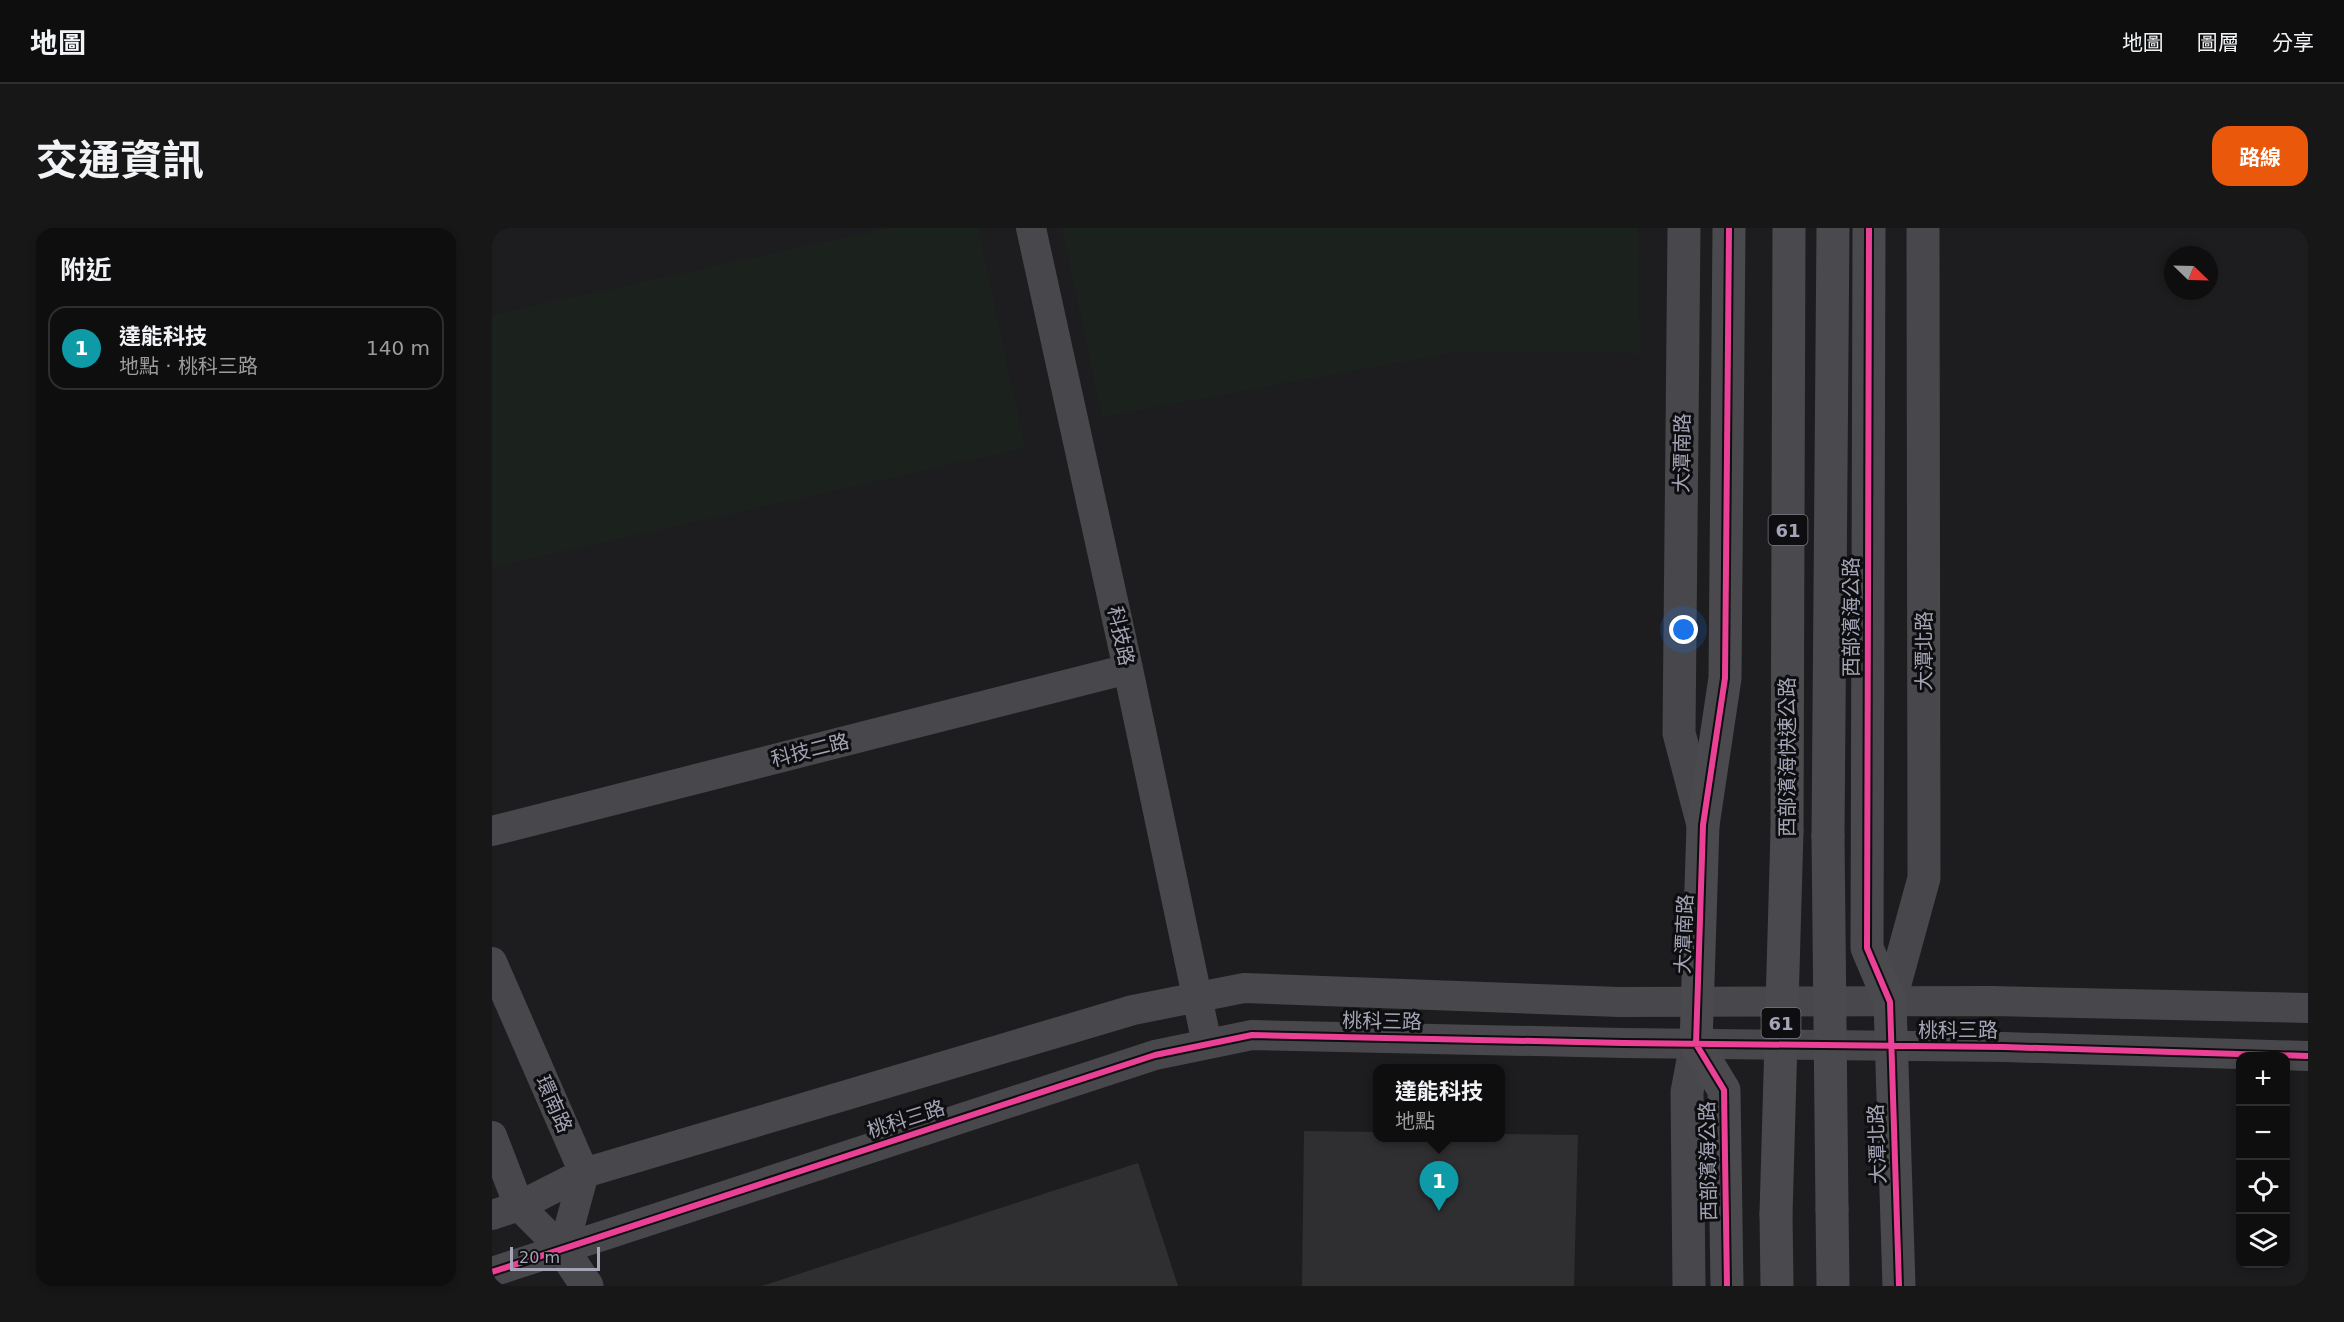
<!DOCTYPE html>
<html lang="zh-TW">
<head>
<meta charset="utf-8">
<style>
  body { margin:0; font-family:"DejaVu Sans","Noto Sans TC",sans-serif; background:#171717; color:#f1f3f6 }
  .controls { position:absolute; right:18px; bottom:18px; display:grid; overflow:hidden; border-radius:12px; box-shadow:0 3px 9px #0003 }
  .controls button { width:54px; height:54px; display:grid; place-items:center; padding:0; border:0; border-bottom:2px solid #2e2e2e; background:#0e0e0e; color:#f1f3f6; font:30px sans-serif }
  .compass { position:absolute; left:1672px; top:18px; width:54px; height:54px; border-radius:50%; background:#0e0e0e; box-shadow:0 3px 9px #0003; rotate:113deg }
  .scale { position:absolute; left:18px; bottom:15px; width:90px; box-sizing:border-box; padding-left:6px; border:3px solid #a3a5b6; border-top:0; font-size:16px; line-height:21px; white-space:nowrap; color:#a3a5b6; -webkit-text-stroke:4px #0e0d0f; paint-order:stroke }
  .you { position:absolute; left:1192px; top:402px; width:21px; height:21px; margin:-15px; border:4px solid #fff; border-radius:50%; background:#1a73e8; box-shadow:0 0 0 9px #1a73e833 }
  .badge { display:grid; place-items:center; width:39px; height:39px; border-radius:50%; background:#ea580c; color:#fff; font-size:20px; font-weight:700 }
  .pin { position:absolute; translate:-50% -50px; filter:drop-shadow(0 2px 3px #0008) }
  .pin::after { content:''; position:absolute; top:32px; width:21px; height:18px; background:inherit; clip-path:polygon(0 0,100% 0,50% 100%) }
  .popup { position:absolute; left:881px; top:836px; width:132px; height:78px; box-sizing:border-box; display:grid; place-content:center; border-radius:12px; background:#0e0e0e; filter:drop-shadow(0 2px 4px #0005); font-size:20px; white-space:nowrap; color:#9b9c9e }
  .popup b { font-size:22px; color:#f1f3f6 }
  .popup::after { content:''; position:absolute; left:50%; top:100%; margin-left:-12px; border:12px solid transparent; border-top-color:#0e0e0e }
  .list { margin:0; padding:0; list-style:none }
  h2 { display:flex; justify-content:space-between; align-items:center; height:78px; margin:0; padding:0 24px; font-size:26px }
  h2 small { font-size:20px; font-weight:400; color:#9b9c9e }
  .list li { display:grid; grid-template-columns:39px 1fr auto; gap:18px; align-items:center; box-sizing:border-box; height:84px; margin:0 12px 12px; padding:0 12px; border:2px solid #2e2e2e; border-radius:18px }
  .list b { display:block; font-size:22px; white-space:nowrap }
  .list p { margin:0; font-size:20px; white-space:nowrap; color:#9b9c9e }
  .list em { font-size:20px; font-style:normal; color:#9b9c9e }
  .icon { flex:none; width:33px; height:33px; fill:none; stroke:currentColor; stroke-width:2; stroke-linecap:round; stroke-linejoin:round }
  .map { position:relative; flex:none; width:1816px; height:1058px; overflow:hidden; border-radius:18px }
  header { display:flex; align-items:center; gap:36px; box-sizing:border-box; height:84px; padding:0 30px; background:#0e0e0e; border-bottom:2px solid #2e2e2e }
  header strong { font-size:28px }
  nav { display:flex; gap:33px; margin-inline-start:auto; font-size:21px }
  .intro { display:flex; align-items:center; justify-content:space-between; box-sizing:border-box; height:144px; padding:0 36px }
  h1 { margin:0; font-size:42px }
  .button { padding:15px 27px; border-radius:18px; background:#ea580c; color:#fff; font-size:21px; font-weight:700 }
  main { display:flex; gap:36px; padding:0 36px }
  aside { flex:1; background:#0e0e0e; border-radius:18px; box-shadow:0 3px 9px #0003 }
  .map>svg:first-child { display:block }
</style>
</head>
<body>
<header>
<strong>地圖</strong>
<nav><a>地圖</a><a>圖層</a><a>分享</a></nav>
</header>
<div class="intro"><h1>交通資訊</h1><a class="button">路線</a></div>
<main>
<aside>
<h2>附近<small></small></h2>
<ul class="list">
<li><span class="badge" style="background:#0f9aa8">1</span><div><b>達能科技</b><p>地點 · 桃科三路</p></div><em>140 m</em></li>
</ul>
</aside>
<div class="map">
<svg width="1816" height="1058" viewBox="0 0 1816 1058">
  <rect width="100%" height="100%" fill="#131313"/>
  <!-- built -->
  <path fill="#1d1d1f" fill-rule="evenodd" d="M0,0H1816V1058H0ZM1681,27H1717V63H1681ZM1748,828H1794V1036H1748ZM886,840H1008V910H886Z"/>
  <!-- green -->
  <path fill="#1b221d" d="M397,0H486L533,220L0,339V87Z
    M570,0H1146L1148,125L963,124L610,189Z"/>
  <!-- building -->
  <path fill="#2f2f31" d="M812,903L886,904V910H1008V906L1086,907L1082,1058H810Z
    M646,935L686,1058H270Z"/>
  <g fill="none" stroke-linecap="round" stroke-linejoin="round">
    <!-- minor -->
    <path stroke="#47474c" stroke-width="30" d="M539,0L636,441L715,816
      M0,603L636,441
      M0,734L92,945L71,1022L27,978L0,908
      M0,987L27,978L92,945L641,782L752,760L1127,774L1500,773L1816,780
      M0,1044L663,827L760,807L1132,815L1512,819L1816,828"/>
    <!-- tertiary -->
    <path stroke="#47474c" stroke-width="33" d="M1192,0L1187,505L1211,597
      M1398,774L1432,650L1431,0
      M71,1022L95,1058
      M1197,1058L1195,864L1204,816"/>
    <!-- primary -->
    <path stroke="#4a4a4e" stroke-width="33" d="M1377,0L1375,720L1398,774L1407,1058
      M1235,1058L1232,862L1204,816L1211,597L1233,450L1237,0"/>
    <!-- trunk -->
    <path stroke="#4a4a4e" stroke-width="33" d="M1295,603L1297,0
      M1336,608L1341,0
      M1340,981L1341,1058
      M1284,986L1285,1058"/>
    <!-- trunk-bridge -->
    <path stroke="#4a4a4e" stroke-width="33" d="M1336,608L1340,981
      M1284,986L1295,603"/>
    <defs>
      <path id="cycleway" d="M1377,0L1375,720L1398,774L1407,1058
        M0,1044L663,827L760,807L1132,815L1512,819L1816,828
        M1235,1058L1232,862L1204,816L1211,597L1233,450L1237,0"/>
    </defs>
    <!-- cycleway casing -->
    <use href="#cycleway" stroke="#0e0d0f" stroke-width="10"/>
    <!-- cycleway -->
    <use href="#cycleway" stroke="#ea4096" stroke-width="6"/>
  </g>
  <g text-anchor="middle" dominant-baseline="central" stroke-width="6" stroke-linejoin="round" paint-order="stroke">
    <!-- shield labels -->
    <g fill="#0e0d0f" stroke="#767784" stroke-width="1.5">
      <rect x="1276.5" y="287" width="39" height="30" rx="4.5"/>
      <rect x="1269.5" y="780" width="39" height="30" rx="4.5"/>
    </g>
    <g font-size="18" font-weight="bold" fill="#a3a5b6">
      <text x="1296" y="302">61</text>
      <text x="1289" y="795">61</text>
    </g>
    <!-- street labels -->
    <g font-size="20" fill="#a3a5b6" stroke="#0e0d0f">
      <text transform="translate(1190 225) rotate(-89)">大潭南路</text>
      <text transform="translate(1359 389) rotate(-90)">西部濱海公路</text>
      <text transform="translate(629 408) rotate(78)">科技路</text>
      <text transform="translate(1432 423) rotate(-90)">大潭北路</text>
      <text transform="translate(318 522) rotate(-14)">科技二路</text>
      <text transform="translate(1295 529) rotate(-90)">西部濱海快速公路</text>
      <text transform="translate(1192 706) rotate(-88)">大潭南路</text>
      <text transform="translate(890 793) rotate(1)">桃科三路</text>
      <text x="1466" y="802">桃科三路</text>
      <text transform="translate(62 876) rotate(66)">環南路</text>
      <text transform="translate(414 891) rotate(-18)">桃科三路</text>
      <text transform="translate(1385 916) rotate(-92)">大潭北路</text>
      <text transform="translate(1216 933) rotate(-91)">西部濱海公路</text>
    </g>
  </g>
</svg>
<div class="controls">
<button>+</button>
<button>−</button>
<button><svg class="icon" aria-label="locate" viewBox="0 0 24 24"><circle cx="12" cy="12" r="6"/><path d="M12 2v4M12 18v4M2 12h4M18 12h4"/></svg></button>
<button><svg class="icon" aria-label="layers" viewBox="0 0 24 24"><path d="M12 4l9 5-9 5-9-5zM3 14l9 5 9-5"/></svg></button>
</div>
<svg class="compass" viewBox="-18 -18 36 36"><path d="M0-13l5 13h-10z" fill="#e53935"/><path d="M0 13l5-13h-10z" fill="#9b9c9e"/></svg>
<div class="scale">20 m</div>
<div class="you"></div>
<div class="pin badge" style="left:947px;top:983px;background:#0f9aa8">1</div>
<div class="popup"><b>達能科技</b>地點</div>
</div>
</main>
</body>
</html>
